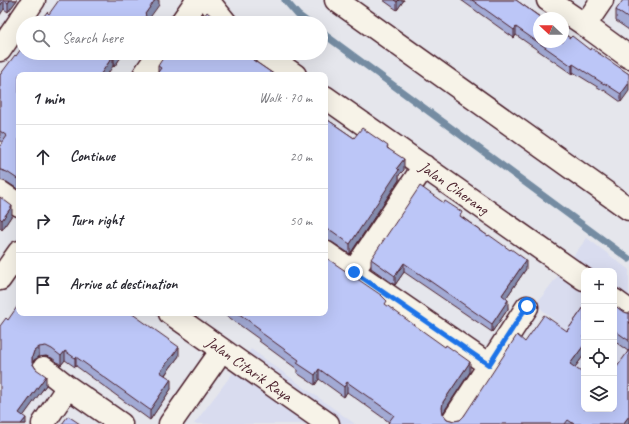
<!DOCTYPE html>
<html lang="en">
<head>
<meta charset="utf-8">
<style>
  body { margin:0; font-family:Caveat,sans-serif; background:#f2f2f3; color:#2b2b33 }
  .controls { position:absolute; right:12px; bottom:12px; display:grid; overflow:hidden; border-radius:8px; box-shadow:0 4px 16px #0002 }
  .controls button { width:36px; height:36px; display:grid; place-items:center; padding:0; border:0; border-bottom:1px solid #e1e1e2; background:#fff; color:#2b2b33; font:20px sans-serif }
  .compass { position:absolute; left:533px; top:12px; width:36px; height:36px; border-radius:50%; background:#fff; box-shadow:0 4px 16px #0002; rotate:292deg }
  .stop { position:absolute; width:12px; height:12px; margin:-9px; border:3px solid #1a73e8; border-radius:50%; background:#fff }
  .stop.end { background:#1a73e8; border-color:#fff; box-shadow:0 1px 4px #0008 }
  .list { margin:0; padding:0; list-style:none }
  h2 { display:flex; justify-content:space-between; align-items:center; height:52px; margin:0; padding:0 16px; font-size:17px }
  h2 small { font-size:13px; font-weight:400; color:#7c7c81 }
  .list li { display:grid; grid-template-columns:26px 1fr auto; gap:12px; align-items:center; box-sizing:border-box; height:64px; padding:0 16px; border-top:1px solid #e1e1e2 }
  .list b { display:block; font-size:15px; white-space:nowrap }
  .list em { font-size:13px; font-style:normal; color:#7c7c81 }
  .icon { flex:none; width:22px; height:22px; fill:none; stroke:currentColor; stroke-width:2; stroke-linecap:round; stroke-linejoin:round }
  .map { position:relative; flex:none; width:629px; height:424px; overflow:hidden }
  .search { position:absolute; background:#fff; box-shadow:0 4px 16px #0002; left:16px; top:16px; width:312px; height:44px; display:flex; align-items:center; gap:10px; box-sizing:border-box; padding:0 14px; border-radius:22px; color:#7c7c81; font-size:15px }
  .panel { position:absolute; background:#fff; box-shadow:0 4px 16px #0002; left:16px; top:72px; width:312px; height:244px; border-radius:8px }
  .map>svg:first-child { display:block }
</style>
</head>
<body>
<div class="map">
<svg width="629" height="424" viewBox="0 0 629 424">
  <rect width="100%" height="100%" fill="#e5e6ec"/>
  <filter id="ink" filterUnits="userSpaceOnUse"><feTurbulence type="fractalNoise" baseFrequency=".025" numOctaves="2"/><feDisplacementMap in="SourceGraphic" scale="8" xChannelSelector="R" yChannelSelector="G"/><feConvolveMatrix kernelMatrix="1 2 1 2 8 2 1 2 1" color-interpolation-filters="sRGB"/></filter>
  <g filter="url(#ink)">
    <!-- built -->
    <path fill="#d9dcef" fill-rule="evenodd" d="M587,238L629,270V424H504L568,333L536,304ZM584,271H614V409H584Z
      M251,349L355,424H194Z"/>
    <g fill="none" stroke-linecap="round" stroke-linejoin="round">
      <!-- stream -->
      <path stroke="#748ca2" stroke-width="7" d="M285,0L298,15L309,23
        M321,32L629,259"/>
      <defs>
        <path id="street" d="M209,0L213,7L226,23
          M336,0L629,209
          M548,0L585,25L629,57
          M181,23L197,0
          M585,25L602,0
          M0,50L34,0
          M263,53L295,75
          M144,75L159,53
          M325,97L584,279
          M0,192L19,205
          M325,252L489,365
          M353,272L424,166
          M0,279L19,252
          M614,300L629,311
          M170,313L328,424
          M44,368L68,387L121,424
          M454,419L527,307
          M43,424L68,387
          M170,424L215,360"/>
      </defs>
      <!-- street casing -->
      <use href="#street" stroke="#4a1f2b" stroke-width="25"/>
      <!-- street -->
      <use href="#street" stroke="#f7f3e8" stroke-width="22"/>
    </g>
    <!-- wall -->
    <path fill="#a2aad4" stroke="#4a1f2b" d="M0,0H17L8,12L4,9Z
      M383,0H404L397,10Z
      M461,0H516L570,38L629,74L621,102L604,90V91L573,72L572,74L516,35L514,38Z
      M629,0V30L616,21V10Z
      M124,53L114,67L113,66L19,75V190L7,182L1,180H0V146L3,143L0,141V75L16,56Z
      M253,53L158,73V66Z
      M325,118L354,138L388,148L404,170L399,175V180L350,254L332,242L325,240Z
      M0,197L12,215L2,230L0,228Z
      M462,217L488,236L526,269L506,298L508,309L492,332L404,272L395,285L371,268V259Z
      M614,305L622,311L627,313H629V424H388L389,422L347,392L344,397L319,379L315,385L297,373V369L259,341V339L223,313H325L387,306L470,372L443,414L447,419L454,421L460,420L464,416L525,342L567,331L584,307V355L575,367L614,409L628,351L614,341Z
      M8,320L179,356L165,375L171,389L150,420L76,366L75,367L65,360L61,365L52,358L46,356L39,357L34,360L33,364L46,385L23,416L26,424H0Z"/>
    <!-- shaded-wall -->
    <path fill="#848bad" stroke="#4a1f2b" d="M4,0V9L0,15V6Z
      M10,0H17L8,12V3Z
      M155,0H159V5L146,23H141L145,14Z
      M399,0H404L397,10V2Z
      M516,27V35L514,38V30Z
      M117,53H124L114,67V57Z
      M256,55V65L253,60Z
      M113,56V66L107,75H100Z
      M573,64V72L572,74V66Z
      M629,83V91L621,102V94Z
      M404,159V170L399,175V180L350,254V244L397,168Z
      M12,206V215L2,230V220Z
      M325,229H326V240H325Z
      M526,260V269L502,304V295Z
      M404,263V272L395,285V276Z
      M508,300V309L492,332V324Z
      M584,345V355L570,374V364Z
      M39,347V357L34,360L32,366V357L34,351Z
      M179,347V356L160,381V372Z
      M65,351V360L61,365V356Z
      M76,357V366L75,367V358Z
      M470,362V372L443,413L442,418V408L443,402Z
      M319,369V379L315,385V375Z
      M46,376V385L19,422V413Z
      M171,379V389L150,420V410Z
      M347,382V392L344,397V387Z
      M629,416V424H623Z
      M26,418V424H21Z"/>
    <!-- building -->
    <path fill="#bcc6f7" stroke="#4a1f2b" d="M0,0H4L0,6Z
      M4,0H10L8,3Z
      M59,0H155L145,14L146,15L141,23H39L47,12L49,14Z
      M394,0H399L397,2Z
      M472,0H516L541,18H539V42H563V33L570,38L572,36L590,50L591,48L629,74V83L621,94L604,83V84L573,64L572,66L516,27L514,30Z
      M623,0H629V19L616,10Z
      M207,12L220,23H199Z
      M23,46V53H117L114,57L113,56L100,75H19V180L7,172L1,170H0V146L7,136L0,131V75L15,55L16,56Z
      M166,53H253L256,55L253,60L275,75H156L161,68L158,66Z
      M325,118L354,138L362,128L388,146L387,148L404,159L397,168L399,170L350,244L332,231L325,229Z
      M420,186L444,203L445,201L462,212L460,216L488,236L489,235L510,250L511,249L526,260L502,295L508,300L492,324L404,263L395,276L371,259Z
      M0,197L12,206L2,220L0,218Z
      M325,257L381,295L387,301L385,304L445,347L446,345L470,362L443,402L442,408L443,414L447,419L454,421L460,420L464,416L517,335L525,342L544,315L567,331L584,307V345L570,364L584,374V409H614V371L629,350V416L623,424H574L568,420L565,424H389L388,423L394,415L347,382L344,387L319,369L315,375L297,363L299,360L259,331L260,329L238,313H325Z
      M19,304V313H131L179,347L160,372L171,379L150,410L76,357L75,358L65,351L61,356L52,349L46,346L39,347L34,351L32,357V363L36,369L46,376L19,413L26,418L21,424H0V326L6,318L8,320Z
      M614,305L622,311L627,313H629V340H628L614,330Z
      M68,416L80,424H62Z"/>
  </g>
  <g fill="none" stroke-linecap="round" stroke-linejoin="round" filter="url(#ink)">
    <!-- route -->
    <path stroke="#1a73e8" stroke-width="5" d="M354,272L489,365L527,306"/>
  </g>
  <g text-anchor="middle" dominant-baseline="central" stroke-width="3" stroke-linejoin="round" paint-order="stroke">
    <!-- street labels -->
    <g font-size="16" fill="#4a1f2b" stroke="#f7f3e8">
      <text transform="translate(454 188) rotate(35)">Jalan Ciherang</text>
      <text transform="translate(249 369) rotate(35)">Jalan Citarik Raya</text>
    </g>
  </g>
</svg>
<div class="controls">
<button>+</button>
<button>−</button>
<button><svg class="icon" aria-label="locate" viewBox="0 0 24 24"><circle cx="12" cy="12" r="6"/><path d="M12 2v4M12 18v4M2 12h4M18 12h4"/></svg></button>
<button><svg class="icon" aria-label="layers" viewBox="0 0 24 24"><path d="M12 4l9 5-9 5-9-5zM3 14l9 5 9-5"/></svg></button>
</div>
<svg class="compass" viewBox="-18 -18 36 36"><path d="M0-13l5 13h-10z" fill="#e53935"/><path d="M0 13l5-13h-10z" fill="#7c7c81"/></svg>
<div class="stop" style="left:527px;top:306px"></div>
<div class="stop end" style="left:354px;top:272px"></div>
<div class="search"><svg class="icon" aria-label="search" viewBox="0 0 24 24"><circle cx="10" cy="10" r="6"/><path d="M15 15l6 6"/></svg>Search here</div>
<section class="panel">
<h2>1 min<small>Walk · 70 m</small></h2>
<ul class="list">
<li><svg class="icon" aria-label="ahead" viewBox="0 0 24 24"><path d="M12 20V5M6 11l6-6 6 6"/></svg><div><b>Continue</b></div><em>20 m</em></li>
<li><svg class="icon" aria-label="right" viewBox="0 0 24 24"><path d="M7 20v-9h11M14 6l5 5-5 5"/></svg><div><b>Turn right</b></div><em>50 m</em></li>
<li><svg class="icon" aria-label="arrive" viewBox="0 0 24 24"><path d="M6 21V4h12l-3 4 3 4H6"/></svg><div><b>Arrive at destination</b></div></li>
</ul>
</section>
</div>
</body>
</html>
